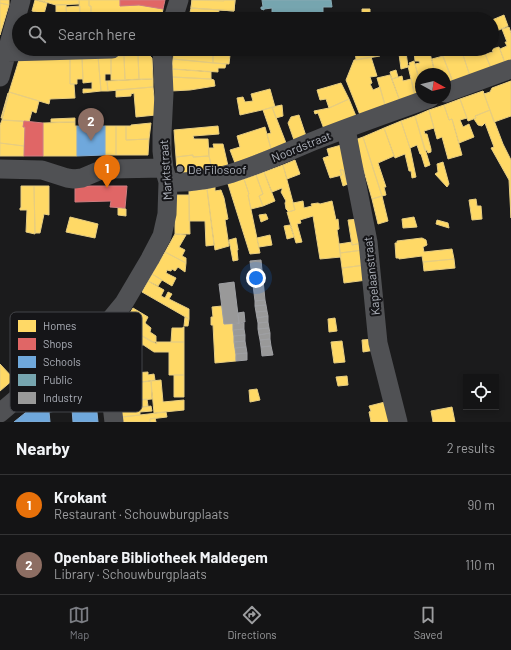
<!DOCTYPE html>
<html lang="en">
<head>
<meta charset="utf-8">
<style>
  body { margin:0; font-family:Barlow,sans-serif; background:#1d1d1e; color:#f1f3f6 }
  .controls { position:absolute; right:12px; bottom:12px; display:grid; overflow:hidden; border-radius:0px; box-shadow:0 2px 6px #0003 }
  .controls button { width:36px; height:36px; display:grid; place-items:center; padding:0; border:0; border-bottom:1px solid #333334; background:#141415; color:#f1f3f6; font:20px sans-serif }
  .compass { position:absolute; left:415px; top:68px; width:36px; height:36px; border-radius:50%; background:#141415; box-shadow:0 2px 6px #0003; rotate:98deg }
  .you { position:absolute; left:256px; top:278px; width:14px; height:14px; margin:-10px; border:3px solid #fff; border-radius:50%; background:#1a73e8; box-shadow:0 0 0 6px #1a73e833 }
  .badge { display:grid; place-items:center; width:26px; height:26px; border-radius:50%; background:#7b7d83; color:#fff; font-size:13px; font-weight:700 }
  .pin { position:absolute; translate:-50% -33px; filter:drop-shadow(0 1px 2px #0008) }
  .pin::after { content:''; position:absolute; top:21px; width:14px; height:12px; background:inherit; clip-path:polygon(0 0,100% 0,50% 100%) }
  .list { margin:0; padding:0; list-style:none }
  h2 { display:flex; justify-content:space-between; align-items:center; height:52px; margin:0; padding:0 16px; font-size:17px }
  h2 small { font-size:13px; font-weight:400; color:#9d9ea0 }
  .list li { display:grid; grid-template-columns:26px 1fr auto; gap:12px; align-items:center; box-sizing:border-box; height:60px; padding:0 16px; border-top:1px solid #333334 }
  .list b { display:block; font-size:15px; white-space:nowrap }
  .list p { margin:0; font-size:13px; white-space:nowrap; color:#9d9ea0 }
  .list em { font-size:13px; font-style:normal; color:#9d9ea0 }
  .icon { flex:none; width:22px; height:22px; fill:none; stroke:currentColor; stroke-width:2; stroke-linecap:round; stroke-linejoin:round }
  .map { position:relative; flex:none; width:511px; height:422px; overflow:hidden }
  .search { position:absolute; background:#141415; box-shadow:0 2px 6px #0003; left:12px; right:12px; top:12px; height:44px; display:flex; align-items:center; gap:10px; box-sizing:border-box; padding:0 14px; border-radius:22px; color:#9d9ea0; font-size:15px }
  .sheet { height:172px; background:#141415 }
  nav { display:flex; justify-content:space-around; align-items:center; box-sizing:border-box; height:56px; border-top:1px solid #333334; background:#141415; font-size:11px; color:#9d9ea0 }
  nav a { display:grid; justify-items:center; gap:2px }
  nav .on { color:#7b7d83 }
  .map>svg:first-child { display:block }
</style>
</head>
<body>
<div class="map">
<svg width="511" height="422" viewBox="0 0 511 422">
  <rect width="100%" height="100%" fill="#1b1b1c"/>
  <!-- homes -->
  <path fill="#ffd966" stroke="#e7cd80" d="M0,0H9V5L0,3Z
    M35,0L47,3L44,14L32,11Z
    M38,0H79V4L56,5Z
    M79,0H89V6H91V19H80Z
    M89,0H120V6L139,5L163,9L161,19H91V6H89Z
    M192,0L224,1V0H235L234,11L191,8Z
    M192,0H235L234,11L191,8Z
    M0,3L9,5L0,35Z
    M56,5H66L67,19H60V12H56Z
    M80,6V19H67L66,7Z
    M191,8L219,10L218,19L189,17Z
    M362,9H370V19H362Z
    M484,15L486,19H475Z
    M504,15L508,26L492,33V20Z
    M187,17H189L209,19H187Z
    M509,27L511,33V61L505,63L500,49L507,46L505,42H507L502,29Z
    M499,47L505,63L491,68L485,54L493,52L492,49Z
    M174,49H225L224,55L213,53V63L173,59Z
    M355,49H378L380,56L356,60Z
    M429,49L435,74H421V86L415,64L420,63L419,61H415L414,51Z
    M440,49H461L470,76L453,82Z
    M461,49H483L491,68L470,76Z
    M406,52L408,67L401,69L399,54Z
    M213,53L230,55L229,64L213,63Z
    M138,55L139,79L125,80L124,56Z
    M138,55H149L152,58L153,79H139Z
    M98,56L101,91L83,93V89H92V82L83,83L82,57Z
    M98,56H111V74H105V81H107L108,91H101Z
    M111,56H124L125,80H111Z
    M443,56L453,82L445,85V74H435L432,59Z
    M70,57V84H74L75,98L50,99L49,104L9,92L19,60Z
    M70,57H82L83,79H77V84H70Z
    M371,57L377,76L370,77L372,83L370,84L373,90L380,87L385,105L360,115L346,80L354,60Z
    M173,59L226,64L225,68H218V72L172,69Z
    M414,61L421,86V94L415,96L408,66L410,65L409,63Z
    M172,69L211,72V79L172,77Z
    M396,70L398,77L392,79L390,72Z
    M390,75L400,101L385,105L377,78Z
    M402,76L403,81L411,79L415,96L400,101L392,79Z
    M172,77L211,79L214,80L215,86L190,90L171,91Z
    M153,79V87L108,91L107,81Z
    M511,81V116L494,122L483,91L484,94L490,92L492,88Z
    M341,83L349,99L329,108L326,99L320,100L317,90Z
    M153,87L156,115L136,117L134,93L131,94V96L116,97V90Z
    M270,89L275,107L240,115L237,98L243,97L245,102L253,101L251,94Z
    M483,91L490,110L475,116L476,118L468,121L460,99Z
    M9,92L39,101L36,113L32,111L29,122L2,120Z
    M8,93L9,94L2,118H1Z
    M349,99L356,116L324,129L318,113L315,114L314,111L329,108Z
    M460,99L467,118L460,120L463,127L469,124L474,137L459,143L452,119L449,120L444,105Z
    M282,105L283,116L276,118L272,107Z
    M444,105L449,120L452,119L462,155L448,159L442,137L437,139L429,110Z
    M272,107L286,143L271,149L267,134L271,133L263,110Z
    M429,110L434,128L424,131L425,134H427L431,149V152L428,153L427,150L425,151L415,116Z
    M490,110L503,144L511,160V218L509,180L491,148L494,147L485,123L482,126L478,125L474,119L476,118L475,116Z
    M299,115L306,136L294,140L288,123L291,117Z
    M415,116L430,165L425,167L421,154H420L417,145L410,148L401,121Z
    M75,118V122H51V119Z
    M2,120L24,121L23,127H25L24,146L0,143V125Z
    M401,121L410,148L416,177L412,178L411,171H409L405,154L395,158L384,128Z
    M75,122V126H77V156H43V123Z
    M151,123L149,139L126,140V126H131V125Z
    M105,126H116V155H105Z
    M116,126H126V140L149,139L148,155H116Z
    M218,126L219,134L193,136L194,139H208L209,156L193,157V155L176,157L174,130Z
    M265,127L271,149L235,163L230,150L240,147L237,136Z
    M384,128L394,156L378,163L386,187H384L386,195L382,196L363,137Z
    M363,137L382,196L372,199L355,140Z
    M0,143L24,146V156H0Z
    M213,144H223L228,166L212,169L209,156V148H214Z
    M345,144L347,183L343,170H340L342,175L330,178L323,158L329,156L327,149Z
    M193,155V157L209,156L212,169L180,173L177,171L176,157Z
    M295,160L300,174L287,179L283,165Z
    M443,162L449,184L447,187L435,174L438,172L437,164Z
    M283,165L295,210L289,212L286,209L285,203L286,201L281,192L282,190V188L272,192L264,172Z
    M340,170H343L348,184L343,186L340,175H342Z
    M264,172L275,201L263,206L259,196L263,194L256,175Z
    M256,175L263,194L259,196L263,206L251,209L248,195L249,194L244,179Z
    M244,179L249,194L248,195L260,253L250,254L228,184Z
    M21,186H34L35,234L26,232L27,210H20V208H21Z
    M34,186H49V215L44,214L40,233H35Z
    M215,187V191L221,190L224,198L228,219L225,220L229,246L215,250L207,189Z
    M207,189L214,245L206,246L205,221H189V191Z
    M175,195H189L190,234H175Z
    M382,196L388,221L378,224L372,199Z
    M476,199L477,206H481L482,219L472,220L469,200Z
    M303,201L304,208L312,206L311,204L318,203L320,204L332,201L336,220L338,219L339,229L337,230L341,257L320,259L313,216L300,220L301,223L297,224L302,242L296,243L287,212L295,210L293,203Z
    M118,207L126,209V216L118,215Z
    M266,214L268,219L261,222L259,215Z
    M70,217L98,224L95,238L66,232Z
    M414,217L417,227L403,228L402,219Z
    M359,219L362,243L352,245L348,220Z
    M437,220L448,223L449,228L436,224Z
    M290,225L294,237L287,239L284,226Z
    M175,234L186,235L179,247L185,250L182,256L186,258V263L165,252Z
    M270,235L272,245L259,247L257,238Z
    M236,238L238,250H237L238,260L233,261L229,240Z
    M422,238L426,240L427,245L423,247L424,252L452,249L454,259L423,262L422,256L399,259V258H396L395,243H397V241Z
    M352,242V245L362,243L363,250L340,253L339,244Z
    M363,250L365,265L342,268L340,253Z
    M165,252L186,263L185,272L178,267L175,271L172,269L171,271L167,270L166,273L176,278L172,286L152,274Z
    M454,259L455,268L424,271L423,262Z
    M365,265L367,280L344,283L342,268Z
    M152,274L162,280L158,286L148,281Z
    M148,281L164,290L161,296L165,298L168,292L172,294L169,299L189,309V319L142,292Z
    M222,306L224,324H233L236,361L215,363L213,325H211V317H213L212,307Z
    M133,308L148,317L145,323L151,328L150,332L156,336V342H152L123,325Z
    M185,317L189,319L188,326H184Z
    M335,318L337,331L329,332L328,319Z
    M123,325L157,344L156,342H184V375H169V352H154L142,344V346L137,343L135,348L132,347L129,353L119,348L120,345L114,341Z
    M183,327H184V342H171L172,328H183Z
    M374,339L375,350L363,352L362,340Z
    M342,341L345,362L334,363L331,342Z
    M0,364L14,379L0,391Z
    M148,372V375L154,374L155,380L119,385L117,374Z
    M174,375H184V397H174Z
    M347,376L348,385L338,386L336,377Z
    M161,380L163,402L184,400V410L154,413L151,381Z
    M151,381L152,399L121,402L119,385Z
    M257,389L260,400L250,402L249,390Z
    M147,399L148,406L121,410V402Z
    M385,402L390,422H371L369,412L371,411L369,406Z
    M151,406L152,411L140,412V415L122,417L121,410Z
    M452,407L455,422H433L431,411Z
    M166,412L167,417L150,419V422H123L122,417Z
    M155,418L156,422H150V419Z"/>
  <!-- shops -->
  <path fill="#e06666" stroke="#d17d80" d="M120,0H165L163,9L139,5L120,6Z
    M24,121L43,123V156H24L25,127H23Z
    M75,186H127L125,208L110,207L111,201L75,202Z"/>
  <!-- schools -->
  <path fill="#6fa8dc" stroke="#82abd2" d="M77,126H105V155L77,156Z
    M94,384L98,422H73L72,409L49,412L50,422H14L57,387Z"/>
  <!-- public -->
  <path fill="#76a5af" stroke="#87a9b3" d="M262,0H331L332,7H323V19H272V8L264,9V10L261,9V7H263Z"/>
  <!-- industry -->
  <path fill="#999" stroke="#9fa0a3" d="M261,260L265,300L255,301L250,261Z
    M234,282L239,323L224,324L219,284Z
    M265,300L266,305L255,306V301Z
    M266,305L267,311L256,312L255,306Z
    M267,311L268,316L257,318L256,312Z
    M244,312L245,322L239,323L238,313Z
    M268,316V322L258,323L257,318Z
    M268,322L269,328L258,329V323Z
    M244,323V329L233,330V324Z
    M269,328L270,333L259,335L258,329Z
    M244,329L245,335L234,336L233,330Z
    M270,333V339L260,340L259,335Z
    M245,335V341L234,342V336Z
    M270,339L271,346L261,347L260,340Z
    M245,341L246,347L235,348L234,342Z
    M271,346L273,355L262,356L261,347Z
    M246,347L247,353L236,354L235,348Z
    M247,353V360L236,361V354Z"/>
  <g fill="none" stroke-linecap="round" stroke-linejoin="round">
    <!-- minor -->
    <path stroke="#505154" stroke-width="19" d="M173,19L179,0
      M0,53L7,52L112,49
      M0,77L21,0
      M445,93L511,69
      M346,129L368,242L378,343L398,422
      M0,169L42,170L67,178L74,179L82,178L101,170L111,169L164,168
      M168,182C220,185 269,159 316,140C354,125 392,112 430,98
      M90,338L100,350L107,364L114,422
      M0,413L110,320L124,303L150,259L162,236L167,214L168,182L164,168L162,151V133L164,93L162,49"/>
  </g>
  <!-- markers -->
  <circle fill="#7b7d83" stroke="#151518" stroke-width="1.5" cx="180" cy="169" r="4"/>
  <g text-anchor="middle" dominant-baseline="central" stroke-width="4" stroke-linejoin="round" paint-order="stroke">
    <!-- street labels -->
    <g font-size="12" fill="#aeb2bb" stroke="#151518">
      <text transform="translate(301 146) rotate(-22)">Noordstraat</text>
      <text transform="translate(165 170) rotate(-94)">Marktstraat</text>
      <text transform="translate(371 276) rotate(-96)">Kapelaanstraat</text>
    </g>
    <!-- poi labels -->
    <g font-size="12" fill="#aeb2bb" stroke="#151518" text-anchor="start">
      <text x="188" y="169">De Filosoof</text>
    </g>
  </g>
  <!-- legend -->
  <rect x="10" y="312" width="132" height="100" rx="6" fill="#151518" stroke="#434449" stroke-width="1"/>
  <rect x="18" y="320" width="18" height="12" fill="#ffd966"/>
  <rect x="18" y="338" width="18" height="12" fill="#e06666"/>
  <rect x="18" y="356" width="18" height="12" fill="#6fa8dc"/>
  <rect x="18" y="374" width="18" height="12" fill="#76a5af"/>
  <rect x="18" y="392" width="18" height="12" fill="#999"/>
  <g font-size="11" fill="#aeb2bb">
    <text x="43" y="330">Homes</text>
    <text x="43" y="348">Shops</text>
    <text x="43" y="366">Schools</text>
    <text x="43" y="384">Public</text>
    <text x="43" y="402">Industry</text>
  </g>
</svg>
<div class="controls">
<button><svg class="icon" aria-label="locate" viewBox="0 0 24 24"><circle cx="12" cy="12" r="6"/><path d="M12 2v4M12 18v4M2 12h4M18 12h4"/></svg></button>
</div>
<svg class="compass" viewBox="-18 -18 36 36"><path d="M0-13l5 13h-10z" fill="#e53935"/><path d="M0 13l5-13h-10z" fill="#9d9ea0"/></svg>
<div class="you"></div>
<div class="pin badge" style="left:107px;top:188px;background:#e8710a">1</div>
<div class="pin badge" style="left:91px;top:141px;background:#8d6e63">2</div>
<div class="search"><svg class="icon" aria-label="search" viewBox="0 0 24 24"><circle cx="10" cy="10" r="6"/><path d="M15 15l6 6"/></svg>Search here</div>
</div>
<section class="sheet">
<h2>Nearby<small>2 results</small></h2>
<ul class="list">
<li><span class="badge" style="background:#e8710a">1</span><div><b>Krokant</b><p>Restaurant · Schouwburgplaats</p></div><em>90 m</em></li>
<li><span class="badge" style="background:#8d6e63">2</span><div><b>Openbare Bibliotheek Maldegem</b><p>Library · Schouwburgplaats</p></div><em>110 m</em></li>
</ul>
</section>
<nav>
<a class="on"><svg class="icon" aria-label="map" viewBox="0 0 24 24"><path d="M3 6l6-2 6 2 6-2v14l-6 2-6-2-6 2zM9 4v14M15 6v14"/></svg>Map</a>
<a><svg class="icon" aria-label="directions" viewBox="0 0 24 24"><path d="M12 3l9 9-9 9-9-9zM9 14v-3h6M13 9l2 2-2 2"/></svg>Directions</a>
<a><svg class="icon" aria-label="saved" viewBox="0 0 24 24"><path d="M7 4h10v16l-5-4-5 4z"/></svg>Saved</a>
</nav>
</body>
</html>
